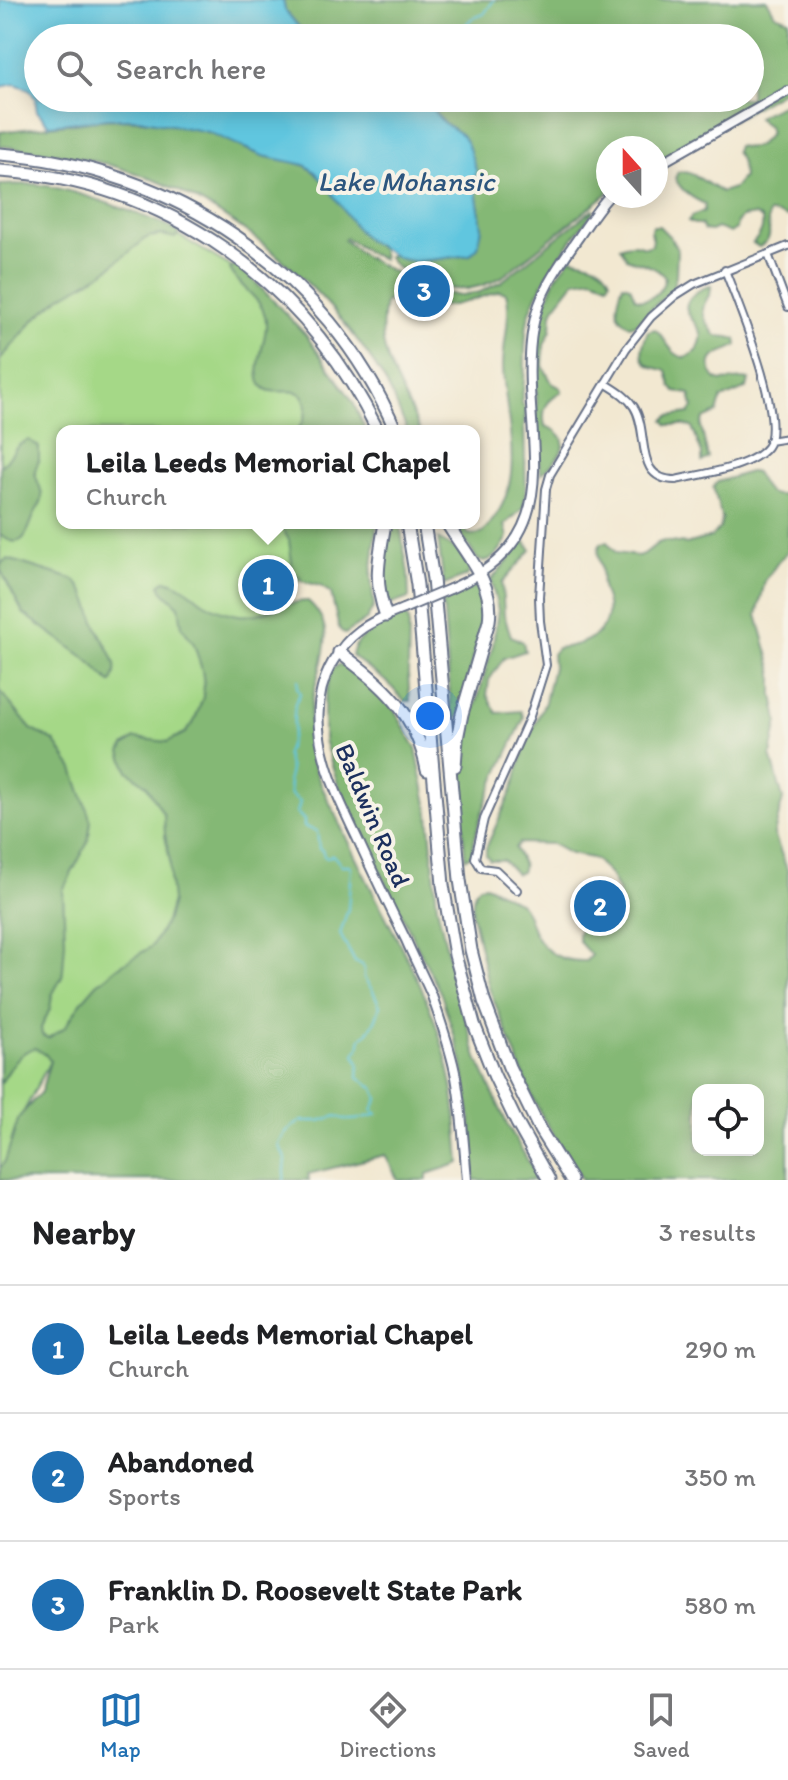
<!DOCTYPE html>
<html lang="en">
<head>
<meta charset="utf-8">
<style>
  body { margin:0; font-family:Itim,sans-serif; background:#f2f2f2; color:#202124 }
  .controls { position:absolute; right:24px; bottom:24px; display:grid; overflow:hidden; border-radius:16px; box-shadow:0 4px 20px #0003 }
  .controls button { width:72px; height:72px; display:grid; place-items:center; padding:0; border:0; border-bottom:2px solid #e0e0e0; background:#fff; color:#202124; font:40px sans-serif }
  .compass { position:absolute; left:596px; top:136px; width:72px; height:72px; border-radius:50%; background:#fff; box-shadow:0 4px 20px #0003; rotate:339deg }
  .you { position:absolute; left:430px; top:716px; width:28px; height:28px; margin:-20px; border:6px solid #fff; border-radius:50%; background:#1a73e8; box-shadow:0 0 0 12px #1a73e833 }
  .badge { display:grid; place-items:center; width:52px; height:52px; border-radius:50%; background:#1f6fb2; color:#fff; font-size:26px; font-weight:700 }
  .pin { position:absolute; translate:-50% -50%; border:4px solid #fff; box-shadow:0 2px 8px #0006 }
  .popup { position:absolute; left:56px; top:425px; width:424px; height:104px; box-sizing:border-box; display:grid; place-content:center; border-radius:16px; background:#fff; filter:drop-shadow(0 2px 6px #0005); font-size:26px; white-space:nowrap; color:#757577 }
  .popup b { font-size:30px; color:#202124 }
  .popup::after { content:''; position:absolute; left:50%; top:100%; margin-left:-16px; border:16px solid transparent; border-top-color:#fff }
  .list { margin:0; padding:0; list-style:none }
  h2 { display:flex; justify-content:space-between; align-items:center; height:104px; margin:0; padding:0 32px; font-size:34px }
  h2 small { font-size:26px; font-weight:400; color:#757577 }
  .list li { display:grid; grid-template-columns:52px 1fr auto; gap:24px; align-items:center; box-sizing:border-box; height:128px; padding:0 32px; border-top:2px solid #e0e0e0 }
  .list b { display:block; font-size:30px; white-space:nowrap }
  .list p { margin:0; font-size:26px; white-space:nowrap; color:#757577 }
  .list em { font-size:26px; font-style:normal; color:#757577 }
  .icon { flex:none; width:44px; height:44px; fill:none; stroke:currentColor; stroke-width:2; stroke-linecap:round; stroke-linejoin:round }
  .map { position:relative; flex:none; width:788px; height:1180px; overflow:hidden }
  .search { position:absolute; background:#fff; box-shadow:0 4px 20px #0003; left:24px; right:24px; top:24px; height:88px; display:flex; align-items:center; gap:20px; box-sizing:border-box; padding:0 28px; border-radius:44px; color:#757577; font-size:30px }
  .sheet { height:488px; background:#fff }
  nav { display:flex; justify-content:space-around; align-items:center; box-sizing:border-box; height:112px; border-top:2px solid #e0e0e0; background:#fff; font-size:22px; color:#757577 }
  nav a { display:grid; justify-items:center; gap:4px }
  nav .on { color:#1f6fb2 }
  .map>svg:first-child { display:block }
</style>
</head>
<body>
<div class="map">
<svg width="788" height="1180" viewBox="0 0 788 1180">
  <rect width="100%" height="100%" fill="#f7f3e8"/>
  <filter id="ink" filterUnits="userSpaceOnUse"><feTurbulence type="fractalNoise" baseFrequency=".0125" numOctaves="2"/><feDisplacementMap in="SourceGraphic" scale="16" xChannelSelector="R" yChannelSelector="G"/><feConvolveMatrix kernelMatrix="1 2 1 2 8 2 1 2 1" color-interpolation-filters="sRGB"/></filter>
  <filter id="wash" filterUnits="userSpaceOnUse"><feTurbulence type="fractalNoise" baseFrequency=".006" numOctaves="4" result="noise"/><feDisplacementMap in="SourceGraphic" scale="32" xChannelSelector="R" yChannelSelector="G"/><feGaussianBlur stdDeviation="1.8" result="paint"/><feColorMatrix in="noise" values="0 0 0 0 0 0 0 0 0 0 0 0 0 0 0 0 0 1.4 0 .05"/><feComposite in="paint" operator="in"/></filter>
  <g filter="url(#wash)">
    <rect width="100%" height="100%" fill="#f2e8d1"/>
    <!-- green -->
    <path fill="#a5d887" stroke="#608472" stroke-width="2" d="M144,228L178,235L238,271L278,315L320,431H62V523H310L305,574L224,653L181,935L50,1061L23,1113L0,1180V349L21,326Z"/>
    <!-- forest -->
    <path fill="#84b874" stroke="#507469" stroke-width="2" fill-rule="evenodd" d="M283,0H767L775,14L788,19V88L656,164V148H608V193L502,277C468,295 446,292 412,276C402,271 394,267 388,257L393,255L415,262L470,255L478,247L482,227L475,185L476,170L462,135L443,122L427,103L410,98H750V38H308L285,10Z
      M788,102V217C781,216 777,212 769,213C764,228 778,237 759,247L753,243C760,235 764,230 762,219L756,215L742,217L737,222L736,229L730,233L717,228L711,231L704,230L701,224H694L688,221L692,216L704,211L705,204C692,198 681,191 675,178L678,172C695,170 707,186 722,192L734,188L743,177C742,167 742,159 735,152L737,146C756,150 758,147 770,133L768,126L757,118L762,114Z
      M108,119C142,119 178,122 211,133C228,139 244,149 261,155C278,161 299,159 313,171C341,194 347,227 381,249L383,259L370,254L346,238L344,240L365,257L422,287L440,293L462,295L480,292L501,282L593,209L594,211C572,238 537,285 528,319C522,346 528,374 521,401L526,411L524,426L526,494L523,508L505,525L508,537C501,549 493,565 478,560L453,523H461L468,534C480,537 485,531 492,521C528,476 504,418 503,366C503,343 512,314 506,293L500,291C482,296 461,306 443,306C423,306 403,294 385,302C383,315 381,328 383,341C388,371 409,402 420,431H408C400,415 394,397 385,381C328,286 228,200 120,168C81,156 40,151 0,146V132Z
      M35,184C78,190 126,210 167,225L179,233L175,238L162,235L148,237L104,272L61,297L34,320L0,360V185Z
      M653,226H659L670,237L677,249L676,276L672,289L636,324L630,326C612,316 617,301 623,284L630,286L635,298C649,304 662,292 665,278C657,265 640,264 627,258L620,247C630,242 636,244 646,247L652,245L653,238L650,232Z
      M571,258C588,262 603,262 610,280L608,284L593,278L575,281L554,308L552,314L551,330L544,345L543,366L552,383L561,388L562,392C547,400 541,409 545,426C550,428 555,429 558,433C573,445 552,466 541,474L537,430L536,329L556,277Z
      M235,266L242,268L305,334L352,400L366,431H296C303,424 305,418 306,409C306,378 276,400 263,387C251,375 266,341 266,326C267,298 240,291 230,269Z
      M711,286C712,295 707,296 704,305C700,315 710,328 716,336L729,337L736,339L737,345C730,351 720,351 714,357C711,360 710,365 711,369C713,390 737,376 749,380L747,388L721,399L717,413L703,419L701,426L708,458L702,462V454L692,427L684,425H668L664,420L669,416L689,413L693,407L690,394L675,392L671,386L667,371C663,369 658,369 653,367C636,361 643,343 648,331L655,329C667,339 669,354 685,358L697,351C699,345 703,339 701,333C695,318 676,310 694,294C700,289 704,287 711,286Z
      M29,440L39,447C39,449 39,458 39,460C38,465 35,467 35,472C36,481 43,489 42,498C42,504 36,509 34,515C27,534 23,552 0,535V466C13,458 13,444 29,440Z
      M749,472H755C765,488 766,499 788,494V551L778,562L765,581L757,615L773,671V695L778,721L771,755L783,799L774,834L788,872V1180H582L543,1118L532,1096L489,988L472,914L473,899L475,891L479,886L486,885L520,903C529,912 529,922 534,932C544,953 563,962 586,961L591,955C588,951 579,944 578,938C577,921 598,925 607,928L614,925L619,914V893L611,876L597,861L592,858L570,854L552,844L519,843L515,848L523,866L521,872L516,874L503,860H490L486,855V848L513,788L525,747L545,702L553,667L552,654L557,648C582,646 611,635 607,604C606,598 603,593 602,586C601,580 602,573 601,567C599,557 596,552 601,543L607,542L616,553L637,556L644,554L658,543L664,541L686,544L711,537L720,528L722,518L713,487L717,482ZM698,1090H758V1150H698Z
      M279,523H377L371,577L374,606L367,619L345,634L340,630L338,624L331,593L320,586L302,581L293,571L289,540Z
      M393,525H400L408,573L409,598L392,604L387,602C379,580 386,548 393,525Z
      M438,539L459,551L470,569L467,576L444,585Z
      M525,541L531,550L502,583L504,615L511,636L523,642L525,651L504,658L489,680L487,695L497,713L521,711L524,718C504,762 479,805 472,854L465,859L461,796L465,743L493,645L498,610L491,580Z
      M8,559L72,579C89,590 90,612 98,629C103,641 112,652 115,664C116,671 115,677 111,683L88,660L23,613L0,569L2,562Z
      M165,580C180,583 191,593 203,602C211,607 224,612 233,614C259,621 284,600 308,601C342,631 317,666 312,702C309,721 309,744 313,763C318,782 329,800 337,818C361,872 390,923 416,976C432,1010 445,1047 452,1085C456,1110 458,1137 460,1163L427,1174V1180H398L385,1155L308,1174L309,1180H0V1168L5,1161L19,1117L41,1092L50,1061L46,1055L35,1048C16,1052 10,1071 0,1084V691L31,729L54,741L73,769L91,821L88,842L63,890L65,942L63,970L62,977L52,995L50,1009L41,1028L42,1035L48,1038L65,1027L83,1000L97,984L118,967L152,946L166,922L172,901L170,881V861L165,835L164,815L146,785L128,771L121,752L124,746L135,738L167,742L185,733L194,722L203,697L204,684L202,670L194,644L182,627L179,606L163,591L160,585Z
      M478,585L485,601L484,614L459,716L452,722L443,601Z
      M405,615L409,621L408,674L410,701H404L388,683L352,656C353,635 388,624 405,615Z
      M344,664L356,670L388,699L416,748L429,814L437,906L452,971L477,1058L507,1124L539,1180H474L473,1139L462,1060L441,994L339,787L324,740V703L330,675L333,669L338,665Z"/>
    <!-- water -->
    <path fill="#61c6df" stroke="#3e7a9e" stroke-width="2" d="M0,0H283L285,10L308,38H38V98H410L427,103L443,122L462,135L468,145L476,170L475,185L482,227L478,247L470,255L415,262L398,258L367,240L356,228L325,183L315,172L305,165L263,156L208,132L139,119H108L49,125L37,111L35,98L29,89L15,84L0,87Z"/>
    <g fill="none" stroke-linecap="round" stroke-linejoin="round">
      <!-- stream -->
      <path stroke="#61c6df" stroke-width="2" d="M454,38L471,19L484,14L494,0
        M427,103L429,98
        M284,1180L286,1159L279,1146V1143L285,1133L300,1121H319L337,1116C350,1124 363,1118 377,1114L372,1110L378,1099L374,1088L358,1077L359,1064L355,1054L359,1048L361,1038C371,1031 377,1018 380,1006L373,991L364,978V968L362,965L355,962L340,934L348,909L351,867L349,865H341L333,855L327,858L324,856L322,850L319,849L317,831L304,827V820L297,813L300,802L291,795L288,779L290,770L286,754L293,732L295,703L300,694L297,687L298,680"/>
    </g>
  </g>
  <g filter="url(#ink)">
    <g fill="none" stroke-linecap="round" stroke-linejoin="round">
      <defs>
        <path id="street" d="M768,254L788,307
          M605,383C616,390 627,396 634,407C650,433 633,480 676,480C701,474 751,468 767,447C787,420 737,302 725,270
          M769,441L788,438
          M517,890L496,870L481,868L475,858L484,819L530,716L546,665L540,621L539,597L546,489L550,475L626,349L651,317L675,296L694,284L788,246"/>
        <path id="secondary" d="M656,166L788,91
          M450,589C581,533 515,431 533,327C539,291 560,264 580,235C589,222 598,208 609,196
          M403,609C388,615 372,621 359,631C348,639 339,651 332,663C299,722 333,787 359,842C374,875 390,908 406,940C414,959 424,977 432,996C441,1022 451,1050 456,1077C462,1111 464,1146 467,1180"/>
        <path id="highway" d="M0,154C173,167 327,270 396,431
          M0,171C167,181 306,282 378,431
          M385,523C379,560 373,580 386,616
          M407,523L417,585L443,885L455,955L474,1024L494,1075L517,1123L549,1180
          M424,523L433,579L460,880L471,950L484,1001L509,1067L540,1130L571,1180
          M447,523C465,554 495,583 489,621L462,714L457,739L455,766
          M339,652C384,686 416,712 427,770"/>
      </defs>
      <!-- street casing -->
      <use href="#street" stroke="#667086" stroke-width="10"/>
      <!-- secondary casing -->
      <use href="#secondary" stroke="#667086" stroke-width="12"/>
      <!-- highway casing -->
      <use href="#highway" stroke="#667086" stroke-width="15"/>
      <!-- street -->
      <use href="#street" stroke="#fff" stroke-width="6"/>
      <!-- secondary -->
      <use href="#secondary" stroke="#fff" stroke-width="8"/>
      <!-- highway -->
      <use href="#highway" stroke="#fff" stroke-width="11"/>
      <defs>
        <path id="secondary-bridge" d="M403,609L450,589"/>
      </defs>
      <!-- secondary-bridge casing -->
      <use href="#secondary-bridge" stroke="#667086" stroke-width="12" stroke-linecap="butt"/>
      <!-- secondary-bridge -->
      <use href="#secondary-bridge" stroke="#fff" stroke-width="8"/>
    </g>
  </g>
  <g text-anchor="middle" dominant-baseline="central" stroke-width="8" stroke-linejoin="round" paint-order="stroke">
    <!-- street labels -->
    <g font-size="26" fill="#1b2f5e" stroke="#f7f3e8">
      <text transform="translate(373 815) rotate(67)">Baldwin Road</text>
    </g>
    <!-- water labels -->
    <g font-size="28" font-style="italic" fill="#2c557e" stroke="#f7f3e8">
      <text x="406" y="181">Lake Mohansic</text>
    </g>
  </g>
</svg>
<div class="controls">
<button><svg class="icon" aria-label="locate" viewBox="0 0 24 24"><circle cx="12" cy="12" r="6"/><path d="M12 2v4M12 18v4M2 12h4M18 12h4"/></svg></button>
</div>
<svg class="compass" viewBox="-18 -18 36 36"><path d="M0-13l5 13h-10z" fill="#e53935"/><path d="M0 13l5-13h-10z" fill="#757577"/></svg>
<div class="you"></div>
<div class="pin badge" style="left:268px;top:585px">1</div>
<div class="popup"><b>Leila Leeds Memorial Chapel</b>Church</div>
<div class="pin badge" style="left:600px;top:906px">2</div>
<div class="pin badge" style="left:424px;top:291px">3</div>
<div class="search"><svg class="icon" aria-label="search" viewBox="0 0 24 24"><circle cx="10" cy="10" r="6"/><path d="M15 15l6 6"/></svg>Search here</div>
</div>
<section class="sheet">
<h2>Nearby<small>3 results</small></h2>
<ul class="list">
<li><span class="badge">1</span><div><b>Leila Leeds Memorial Chapel</b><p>Church</p></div><em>290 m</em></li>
<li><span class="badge">2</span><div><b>Abandoned</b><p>Sports</p></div><em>350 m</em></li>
<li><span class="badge">3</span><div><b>Franklin D. Roosevelt State Park</b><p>Park</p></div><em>580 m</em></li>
</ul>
</section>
<nav>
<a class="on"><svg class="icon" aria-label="map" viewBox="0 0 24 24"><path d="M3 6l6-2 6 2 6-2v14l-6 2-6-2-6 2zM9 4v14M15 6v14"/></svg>Map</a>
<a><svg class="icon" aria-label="directions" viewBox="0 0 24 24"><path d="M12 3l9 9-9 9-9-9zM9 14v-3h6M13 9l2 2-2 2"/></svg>Directions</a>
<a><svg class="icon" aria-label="saved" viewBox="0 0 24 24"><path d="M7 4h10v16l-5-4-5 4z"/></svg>Saved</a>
</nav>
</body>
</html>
